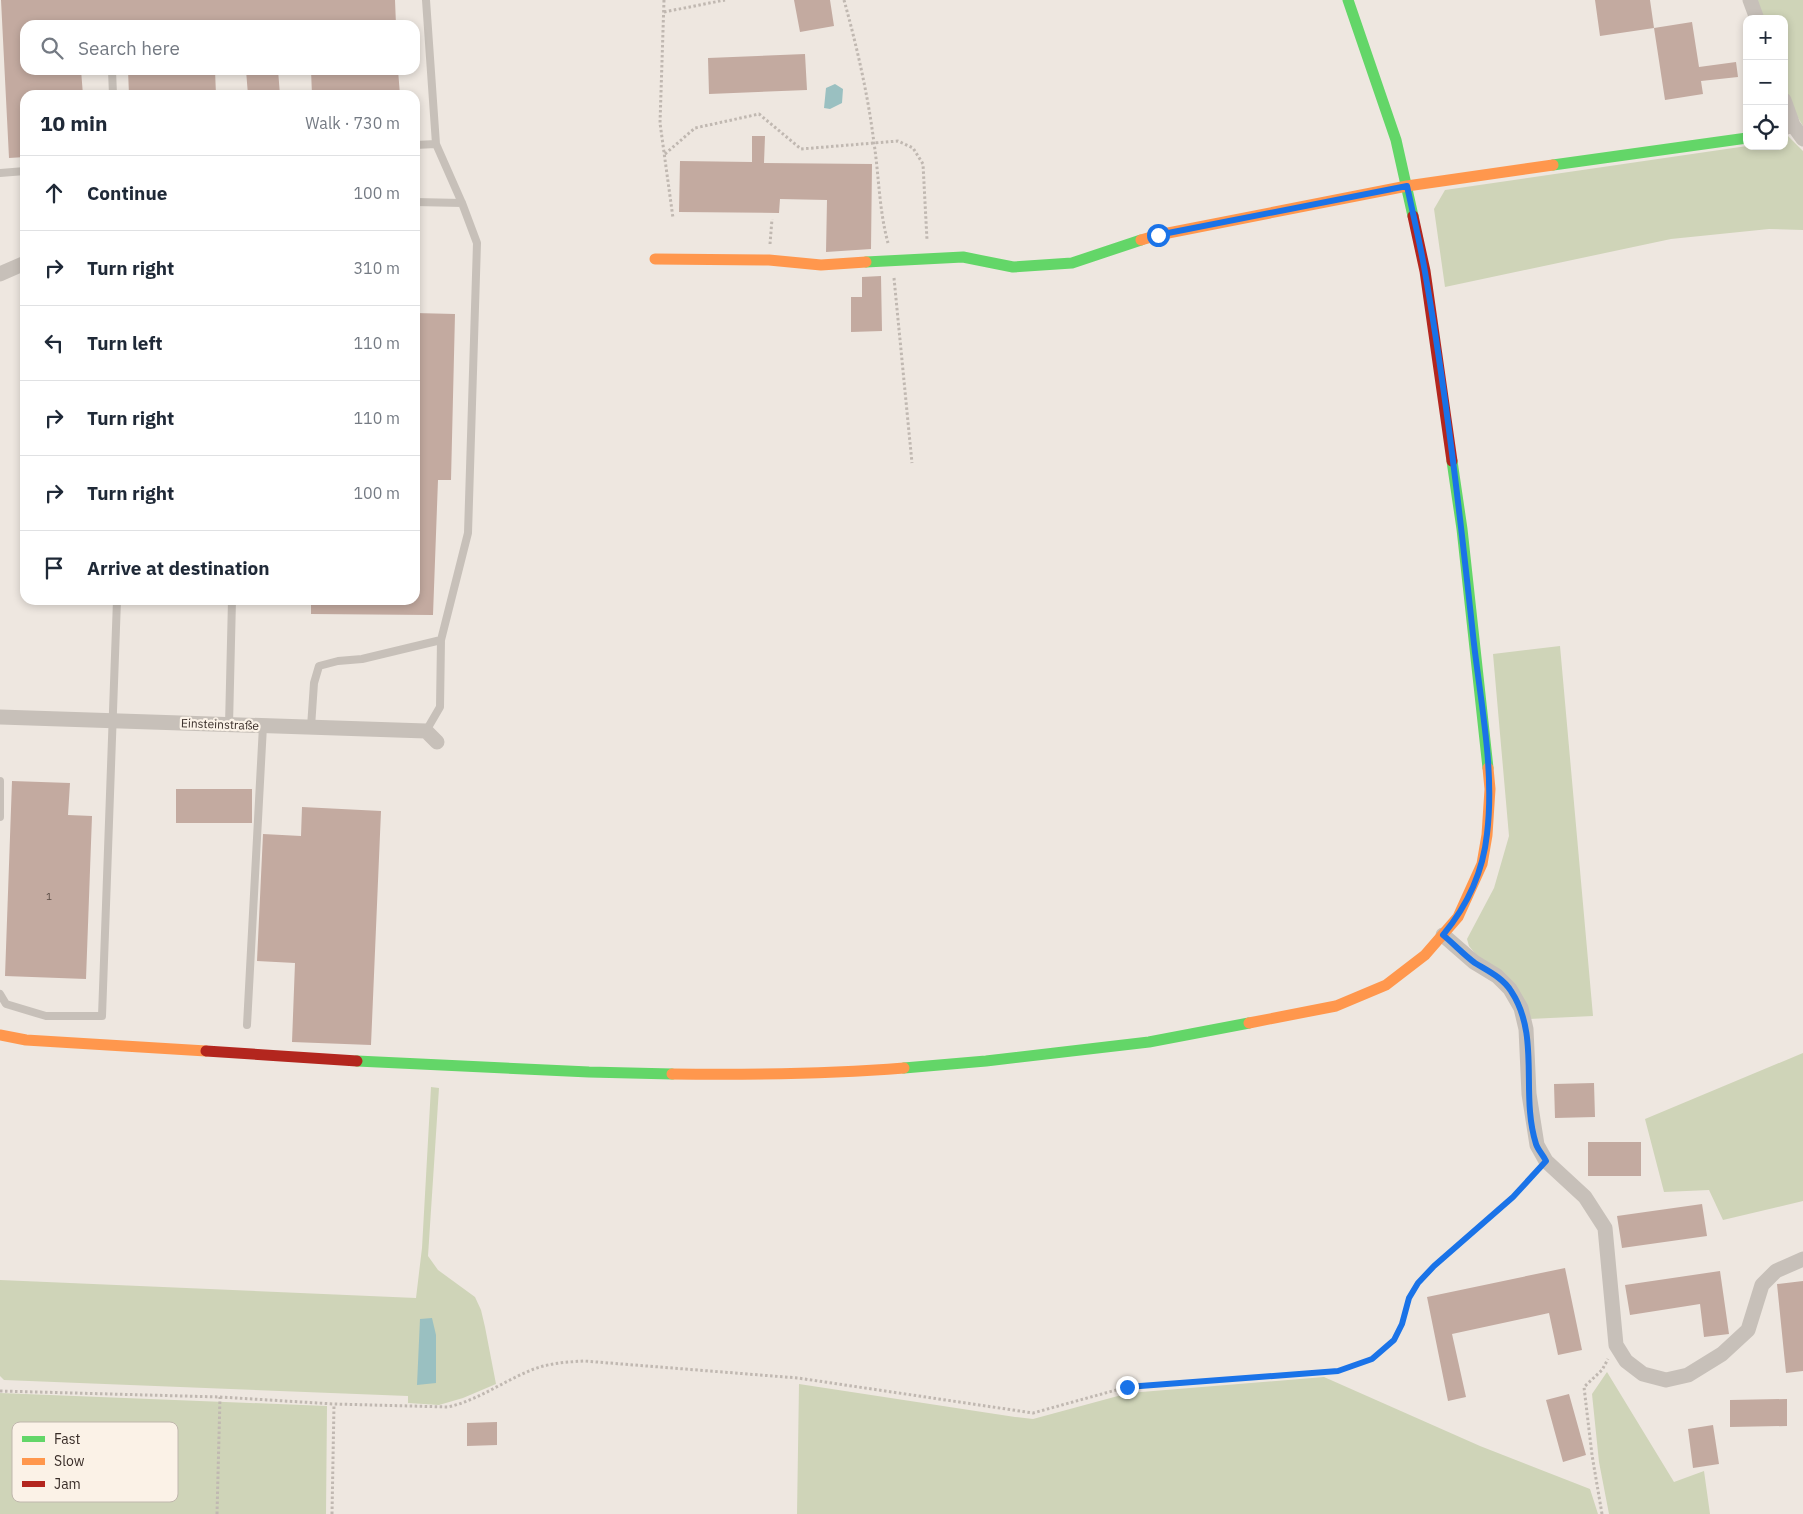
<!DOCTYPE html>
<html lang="en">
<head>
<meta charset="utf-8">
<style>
  body { margin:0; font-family:"IBM Plex Sans",sans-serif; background:#f6f6f7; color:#1f2937 }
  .controls { position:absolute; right:15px; top:15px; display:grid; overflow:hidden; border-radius:10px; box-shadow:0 2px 8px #0003 }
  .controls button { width:45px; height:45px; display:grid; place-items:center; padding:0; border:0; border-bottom:1px solid #e0e1e3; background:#fff; color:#1f2937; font:25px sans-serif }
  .stop { position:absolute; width:15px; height:15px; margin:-11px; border:4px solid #1a73e8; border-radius:50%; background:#fff }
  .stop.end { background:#1a73e8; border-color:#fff; box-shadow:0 1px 5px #0008 }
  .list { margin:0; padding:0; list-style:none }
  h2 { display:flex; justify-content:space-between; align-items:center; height:65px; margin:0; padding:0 20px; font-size:21px }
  h2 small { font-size:16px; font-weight:400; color:#747a83 }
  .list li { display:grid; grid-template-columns:32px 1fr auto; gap:15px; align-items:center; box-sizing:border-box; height:75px; padding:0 20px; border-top:1px solid #e0e1e3 }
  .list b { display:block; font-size:19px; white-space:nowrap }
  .list em { font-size:16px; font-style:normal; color:#747a83 }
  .icon { flex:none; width:28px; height:28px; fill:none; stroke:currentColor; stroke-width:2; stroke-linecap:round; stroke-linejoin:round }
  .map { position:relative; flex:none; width:1803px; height:1514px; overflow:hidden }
  .search { position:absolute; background:#fff; box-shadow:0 2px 8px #0003; left:20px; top:20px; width:400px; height:55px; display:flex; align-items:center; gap:12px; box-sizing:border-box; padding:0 18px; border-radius:15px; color:#747a83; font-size:19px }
  .panel { position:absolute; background:#fff; box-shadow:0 2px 8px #0003; left:20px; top:90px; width:400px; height:515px; border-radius:15px }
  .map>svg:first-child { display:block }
</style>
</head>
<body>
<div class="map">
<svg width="1803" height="1514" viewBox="0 0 1803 1514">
  <rect width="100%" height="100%" fill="#eee7e0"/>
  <!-- green -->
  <path fill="#cfd4b8" d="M1755,0H1803V126L1789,103L1784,88V19H1761Z
    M1788,136L1803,151V230L1769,229L1671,239L1445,287L1434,209L1445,190L1747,146H1784V137Z
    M1560,646L1593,1016L1529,1019L1469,946L1467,939L1494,888L1509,836L1493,654Z
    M1803,1053V1201L1723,1220L1709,1190L1664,1192L1645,1119Z
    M431,1087L439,1088L428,1256L438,1270L475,1297L481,1310L485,1327L496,1384L463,1398L439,1405L408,1403V1396L4,1380L0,1376V1280L416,1298L422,1248Z
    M1607,1372L1674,1482L1704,1471L1710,1514H1609L1599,1462L1592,1394Z
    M1324,1377L1480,1446L1590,1489L1598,1514H797L799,1384L1015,1417L1033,1419L1129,1393Z
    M0,1393L327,1406L326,1514H0Z"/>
  <!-- water -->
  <path fill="#9ac0c1" d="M835,84L843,89L842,103L830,109L824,108L826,88Z
    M432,1318L436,1335V1383L417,1385L420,1319Z"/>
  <!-- building -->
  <path fill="#c3aaa0" d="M1,0H395L396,25H25V70H81L83,95H25V157L9,158Z
    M794,0H830L834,26L800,32Z
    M1595,0H1650L1654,28L1600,36Z
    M1692,22L1699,67L1736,62L1738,77L1701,81L1703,94L1665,100L1654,28Z
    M805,54L807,90L709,94L708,58Z
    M128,70H215L216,95H129Z
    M246,70H278L280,95H248Z
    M311,70H398L400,95H312Z
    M752,136H765L764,163L872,164L871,249L826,252L827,200L780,199L779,213L679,212L680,161L752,162Z
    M881,276L882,331L851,332V297H862V277Z
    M415,313L455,314L451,480H438L433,615L311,614V600H415Z
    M12,781L70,783L68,815L92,816L86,979L5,976Z
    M176,789H252V823H176Z
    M302,807L381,811L371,1045L292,1042L295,963L257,961L263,834L301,836Z
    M1594,1083L1595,1117L1555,1118L1554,1084Z
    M1588,1142H1641V1176H1588Z
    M1702,1204L1707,1236L1622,1248L1617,1216Z
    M1565,1268L1582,1350L1558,1355L1549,1313L1452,1334L1466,1397L1448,1401L1427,1297Z
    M1720,1271L1729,1334L1704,1337L1700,1304L1630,1315L1625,1285Z
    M1803,1281V1371L1786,1373L1777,1284Z
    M1569,1394L1586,1455L1563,1462L1546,1400Z
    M1787,1399V1426L1730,1427V1400Z
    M497,1422V1445L467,1446V1423Z
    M1713,1425L1719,1464L1693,1468L1688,1429Z"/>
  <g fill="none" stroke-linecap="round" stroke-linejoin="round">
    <!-- path -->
    <path stroke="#c0b8b1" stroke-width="3" stroke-dasharray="2.5 2.5" stroke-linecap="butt" d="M664,0L660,123L673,218
      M844,0C857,47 868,95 874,143C879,176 879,210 888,243
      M664,12L725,0
      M665,154L695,128L759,114L801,149L898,141L913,148L923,164L927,240
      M770,244L772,219
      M894,278L912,463
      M0,1391L220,1397L334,1404L448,1407C479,1400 505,1380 534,1369C550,1363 567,1362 584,1361L798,1378L1033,1413L1127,1387L1338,1371L1372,1359L1385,1349L1393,1340L1402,1325L1409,1298L1418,1283L1434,1266L1513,1197L1537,1170
      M217,1514L220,1397
      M332,1514L334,1404
      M1602,1514L1592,1455L1584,1387L1602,1370L1608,1359"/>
    <!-- lane -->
    <path stroke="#c7c0b9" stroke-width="8" d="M426,0L436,144L462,203L477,243L468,533L441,640L440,707L426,731
      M112,70L113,95
      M415,145L436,144
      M0,173L25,171
      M415,202L462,203
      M229,725L232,600
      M311,727L314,683L319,666L338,661L362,659L441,640
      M0,781V817
      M0,994L6,1004L46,1016H102L117,600
      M247,1025L263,726"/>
    <!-- street -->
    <path stroke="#c7c0b9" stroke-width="15" d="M1750,0L1757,19
      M1784,100L1793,125
      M1784,128L1793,125L1803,139
      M0,274L25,263
      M0,717L426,731L437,742
      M1443,935L1474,962L1497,976L1510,989L1521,1008L1526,1029L1529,1094L1537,1145L1546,1161L1585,1197L1605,1228L1616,1345L1626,1361L1643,1374L1666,1380L1688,1375L1722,1354L1748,1330L1762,1285L1776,1271L1803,1259"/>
    <!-- fast -->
    <path stroke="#63d668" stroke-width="11" d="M1348,0L1396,140L1413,216
      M1553,165L1747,138
      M866,262L963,257L1013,267L1072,263L1141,240
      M1452,461L1462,529L1488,768
      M357,1061L589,1072L672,1074
      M904,1068L986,1061L1149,1042L1249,1023"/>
    <!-- slow -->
    <path stroke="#ff974d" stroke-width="11" d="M1141,240L1158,235L1407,186L1553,165
      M655,259L769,260L821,265L866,262
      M1249,1023L1336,1006L1386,985L1425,955L1458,917L1482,864L1487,835L1490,789L1488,768
      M0,1035L26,1040L206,1051
      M672,1074C750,1075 827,1074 904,1068"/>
    <!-- jam -->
    <path stroke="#b3261e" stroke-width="11" d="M1413,216L1425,271L1452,461
      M206,1051L357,1061"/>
  </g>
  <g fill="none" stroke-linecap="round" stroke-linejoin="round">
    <!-- route -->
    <path stroke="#1a73e8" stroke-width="6" d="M1127,1387L1338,1371L1372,1359L1394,1340L1402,1324L1409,1298L1418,1283L1434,1266L1513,1197L1546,1161C1543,1155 1538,1150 1536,1144C1520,1094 1541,1036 1511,991C1503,978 1488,971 1475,963C1464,955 1454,944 1443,935C1467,906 1483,872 1487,834C1495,768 1480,701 1473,635C1460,514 1446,392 1425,272C1420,243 1413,214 1407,186L1158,235"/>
  </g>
  <g text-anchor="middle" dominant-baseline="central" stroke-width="4.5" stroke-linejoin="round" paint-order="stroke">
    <!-- number labels -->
    <g font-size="10" fill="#5b4c45">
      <text x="49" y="896">1</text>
    </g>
    <!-- street labels -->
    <g font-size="12" fill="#382c27" stroke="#fbf2e7">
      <text transform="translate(220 724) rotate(2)">Einsteinstraße</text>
    </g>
  </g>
  <!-- legend -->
  <rect x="12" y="1422" width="166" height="80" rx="8" fill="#fbf2e7" stroke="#c0b7ad" stroke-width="1"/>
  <rect x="22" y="1436" width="23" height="6" fill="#63d668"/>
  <rect x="22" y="1458" width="23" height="7" fill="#ff974d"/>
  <rect x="22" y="1481" width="23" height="6" fill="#b3261e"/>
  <g font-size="14" fill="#382c27">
    <text x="54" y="1444">Fast</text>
    <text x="54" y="1466">Slow</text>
    <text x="54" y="1489">Jam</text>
  </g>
</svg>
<div class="controls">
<button>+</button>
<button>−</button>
<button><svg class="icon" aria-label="locate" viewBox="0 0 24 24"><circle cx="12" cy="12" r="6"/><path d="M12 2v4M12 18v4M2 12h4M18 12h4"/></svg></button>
</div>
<div class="stop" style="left:1158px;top:235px"></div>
<div class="stop end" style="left:1127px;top:1387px"></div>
<div class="search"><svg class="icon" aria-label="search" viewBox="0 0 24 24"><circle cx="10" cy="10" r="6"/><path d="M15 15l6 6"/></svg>Search here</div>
<section class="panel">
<h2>10 min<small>Walk · 730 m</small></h2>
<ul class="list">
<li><svg class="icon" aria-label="ahead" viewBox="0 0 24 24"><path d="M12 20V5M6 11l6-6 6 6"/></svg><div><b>Continue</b></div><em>100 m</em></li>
<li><svg class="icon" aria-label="right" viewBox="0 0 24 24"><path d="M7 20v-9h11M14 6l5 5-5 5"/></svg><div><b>Turn right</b></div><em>310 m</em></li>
<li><svg class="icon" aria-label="left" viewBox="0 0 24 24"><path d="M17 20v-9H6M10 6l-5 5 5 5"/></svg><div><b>Turn left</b></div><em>110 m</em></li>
<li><svg class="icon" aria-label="right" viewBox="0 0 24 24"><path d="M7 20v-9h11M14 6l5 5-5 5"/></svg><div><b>Turn right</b></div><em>110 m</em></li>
<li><svg class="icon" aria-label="right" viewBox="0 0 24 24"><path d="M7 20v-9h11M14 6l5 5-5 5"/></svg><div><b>Turn right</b></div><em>100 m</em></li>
<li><svg class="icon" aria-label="arrive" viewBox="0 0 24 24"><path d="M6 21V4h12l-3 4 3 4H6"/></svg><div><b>Arrive at destination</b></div></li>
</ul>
</section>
</div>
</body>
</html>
